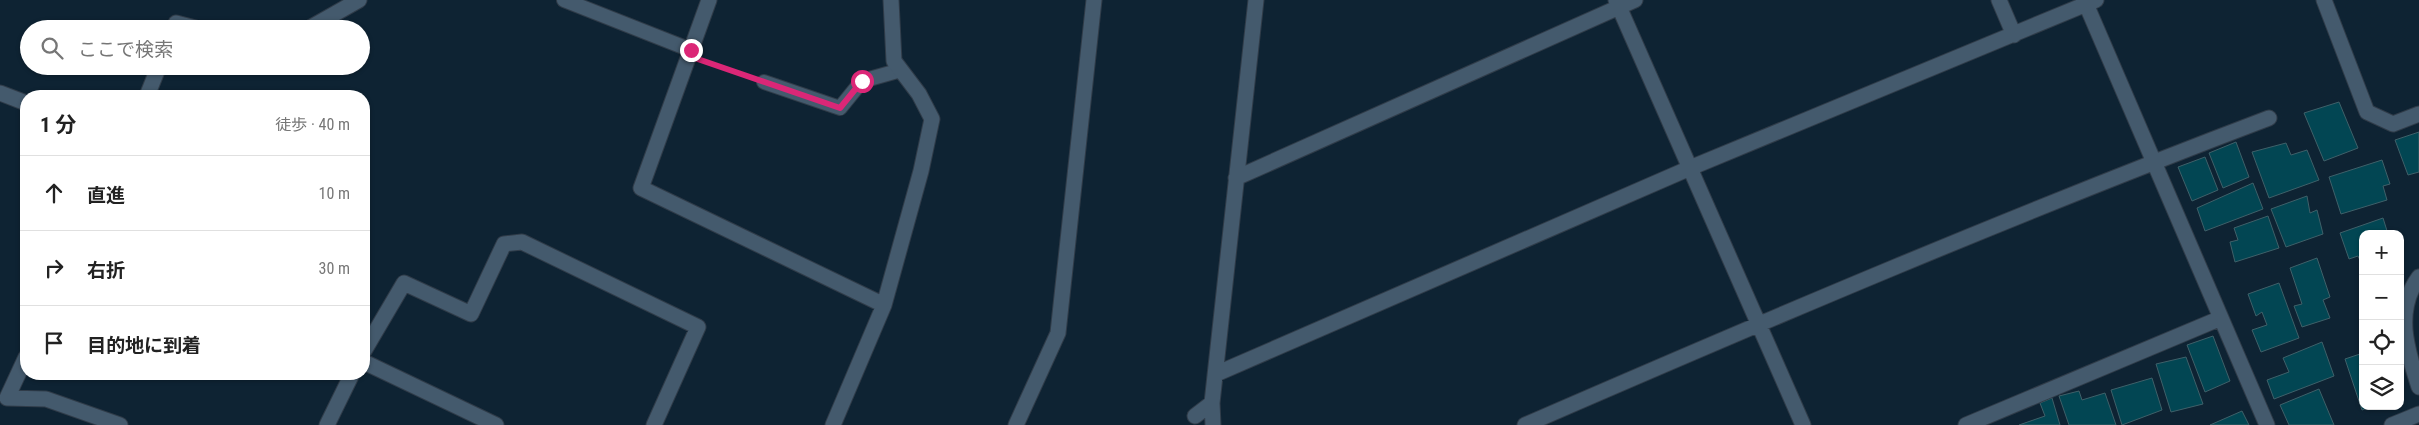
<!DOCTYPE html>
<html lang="ja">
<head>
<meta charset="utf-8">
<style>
  body { margin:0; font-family:"Roboto Condensed","Noto Sans JP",sans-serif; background:#f6f6f6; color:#222 }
  .controls { position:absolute; right:15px; bottom:15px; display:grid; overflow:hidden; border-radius:10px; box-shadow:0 1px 4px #0004 }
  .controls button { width:45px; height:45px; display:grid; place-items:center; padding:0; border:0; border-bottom:1px solid #e0e0e0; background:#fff; color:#222; font:25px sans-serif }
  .stop { position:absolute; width:15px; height:15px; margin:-11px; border:4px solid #db2777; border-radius:50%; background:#fff }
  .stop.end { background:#db2777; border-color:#fff; box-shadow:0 1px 5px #0008 }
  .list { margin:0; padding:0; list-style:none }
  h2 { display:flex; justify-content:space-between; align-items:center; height:65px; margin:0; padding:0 20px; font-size:21px }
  h2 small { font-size:16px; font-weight:400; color:#767676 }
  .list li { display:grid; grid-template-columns:32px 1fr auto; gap:15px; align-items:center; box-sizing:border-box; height:75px; padding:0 20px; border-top:1px solid #e0e0e0 }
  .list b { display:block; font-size:19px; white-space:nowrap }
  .list em { font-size:16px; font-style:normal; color:#767676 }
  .icon { flex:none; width:28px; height:28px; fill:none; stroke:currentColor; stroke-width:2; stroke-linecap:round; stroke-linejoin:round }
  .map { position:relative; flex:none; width:2419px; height:425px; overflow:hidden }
  .search { position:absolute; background:#fff; box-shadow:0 1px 4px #0004; left:20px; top:20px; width:350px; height:55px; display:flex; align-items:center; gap:12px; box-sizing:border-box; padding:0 18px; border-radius:28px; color:#767676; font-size:19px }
  .panel { position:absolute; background:#fff; box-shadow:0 1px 4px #0004; left:20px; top:90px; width:350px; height:290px; border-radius:20px }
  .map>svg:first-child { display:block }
</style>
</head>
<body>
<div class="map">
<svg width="2419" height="425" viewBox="0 0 2419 425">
  <rect width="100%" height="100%" fill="#0e2333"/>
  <!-- building -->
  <path fill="#024653" stroke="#3f6069" d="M2339,102L2358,148L2324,161L2304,113Z
    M2419,132V172L2408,175L2395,140Z
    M2236,142L2249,177L2223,188L2209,153Z
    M2286,143L2291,155L2307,150L2319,180L2269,198L2252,152Z
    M2205,157L2218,190L2192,201L2178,167Z
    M2382,160L2390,184L2383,186L2387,200L2341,214L2329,177Z
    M2253,183L2263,209L2205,231L2197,208Z
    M2307,196L2310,213L2317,210L2323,234L2286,247L2271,209Z
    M2268,216L2279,248L2235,262L2230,242L2238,240L2234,228Z
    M2383,218L2388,234H2363V261L2361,262L2358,256L2349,259L2340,233Z
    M2317,258L2330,297L2323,300L2330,318L2302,327L2294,306L2302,304L2290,268Z
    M2279,283L2299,338L2261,352L2252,330L2267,325L2262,312L2256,316L2248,294Z
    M2213,336L2230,381L2205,392L2187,345Z
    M2322,342L2334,376L2274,399L2267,380L2289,372L2283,358Z
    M2363,353V406H2373L2362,410L2345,359Z
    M2186,357L2203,404L2171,412L2156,364Z
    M2152,378L2162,410L2122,425L2111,390Z
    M2319,389L2334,425H2289L2280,405Z
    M2079,391L2082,400L2105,393L2116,425H2069L2059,396Z
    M2052,398L2060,425H2019L2045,416L2040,403Z
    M2242,411L2249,425H2210Z"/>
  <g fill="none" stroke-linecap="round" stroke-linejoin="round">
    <defs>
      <path id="lane" d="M564,0L691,50
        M764,82L840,108L862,81L901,70"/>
      <path id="street" d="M709,0L641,188L884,305
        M1616,0L1803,425
        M1999,0L2014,35
        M2324,0L2367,112L2393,124L2419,114
        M2086,4L2267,425
        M174,29L176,23L199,29
        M308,29L359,0
        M0,93L26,103
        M147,96L159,66
        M1236,178L1635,0
        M2419,277C2394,311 2407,350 2419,387
        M364,351L404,283L471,314L504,244L522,242L698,327L654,425
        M26,357L7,398L46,399L120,425
        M364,362L496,425
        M1216,374L1690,168L2096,0
        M1195,416L1212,403
        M327,425L352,374
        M833,425L884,305L921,171L932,119L919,94L894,61L891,0
        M1016,425L1058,333L1094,0
        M1213,425L1212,403L1256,0
        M1525,425C1771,318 2018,213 2269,118
        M1966,425L2221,318"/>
      <path id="secondary" d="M2392,425L2419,414"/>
    </defs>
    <!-- lane casing -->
    <use href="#lane" stroke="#303c49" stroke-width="16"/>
    <!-- street casing -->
    <use href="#street" stroke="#303c49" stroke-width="17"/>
    <!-- secondary casing -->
    <use href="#secondary" stroke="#303c49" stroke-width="17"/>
    <!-- path -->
    <path stroke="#576876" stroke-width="3" stroke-dasharray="4 4" stroke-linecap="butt" d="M713,64L742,74"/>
    <!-- lane -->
    <use href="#lane" stroke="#445a6d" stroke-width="14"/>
    <!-- street -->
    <use href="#street" stroke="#445a6d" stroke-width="15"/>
    <!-- secondary -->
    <use href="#secondary" stroke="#445a6d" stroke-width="15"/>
  </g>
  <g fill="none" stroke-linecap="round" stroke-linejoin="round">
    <!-- route -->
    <path stroke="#db2777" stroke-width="6" d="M691,50L689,56L840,108L862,81"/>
  </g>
</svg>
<div class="controls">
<button>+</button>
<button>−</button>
<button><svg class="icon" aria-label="locate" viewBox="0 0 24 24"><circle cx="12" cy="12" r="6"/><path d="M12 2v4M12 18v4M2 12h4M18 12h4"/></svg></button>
<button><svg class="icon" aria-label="layers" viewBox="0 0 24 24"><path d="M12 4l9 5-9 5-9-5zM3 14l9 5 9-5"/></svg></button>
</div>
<div class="stop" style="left:862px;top:81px"></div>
<div class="stop end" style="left:691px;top:50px"></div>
<div class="search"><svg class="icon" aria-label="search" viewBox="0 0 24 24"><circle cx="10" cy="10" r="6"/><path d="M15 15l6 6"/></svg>ここで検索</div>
<section class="panel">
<h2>1 分<small>徒歩 · 40 m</small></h2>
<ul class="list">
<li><svg class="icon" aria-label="ahead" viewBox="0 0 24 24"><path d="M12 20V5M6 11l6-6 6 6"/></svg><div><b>直進</b></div><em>10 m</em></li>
<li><svg class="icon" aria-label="right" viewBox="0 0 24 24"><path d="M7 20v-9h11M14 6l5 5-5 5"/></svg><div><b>右折</b></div><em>30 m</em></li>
<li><svg class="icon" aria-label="arrive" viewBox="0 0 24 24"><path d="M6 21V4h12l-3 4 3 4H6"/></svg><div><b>目的地に到着</b></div></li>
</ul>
</section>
</div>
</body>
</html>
